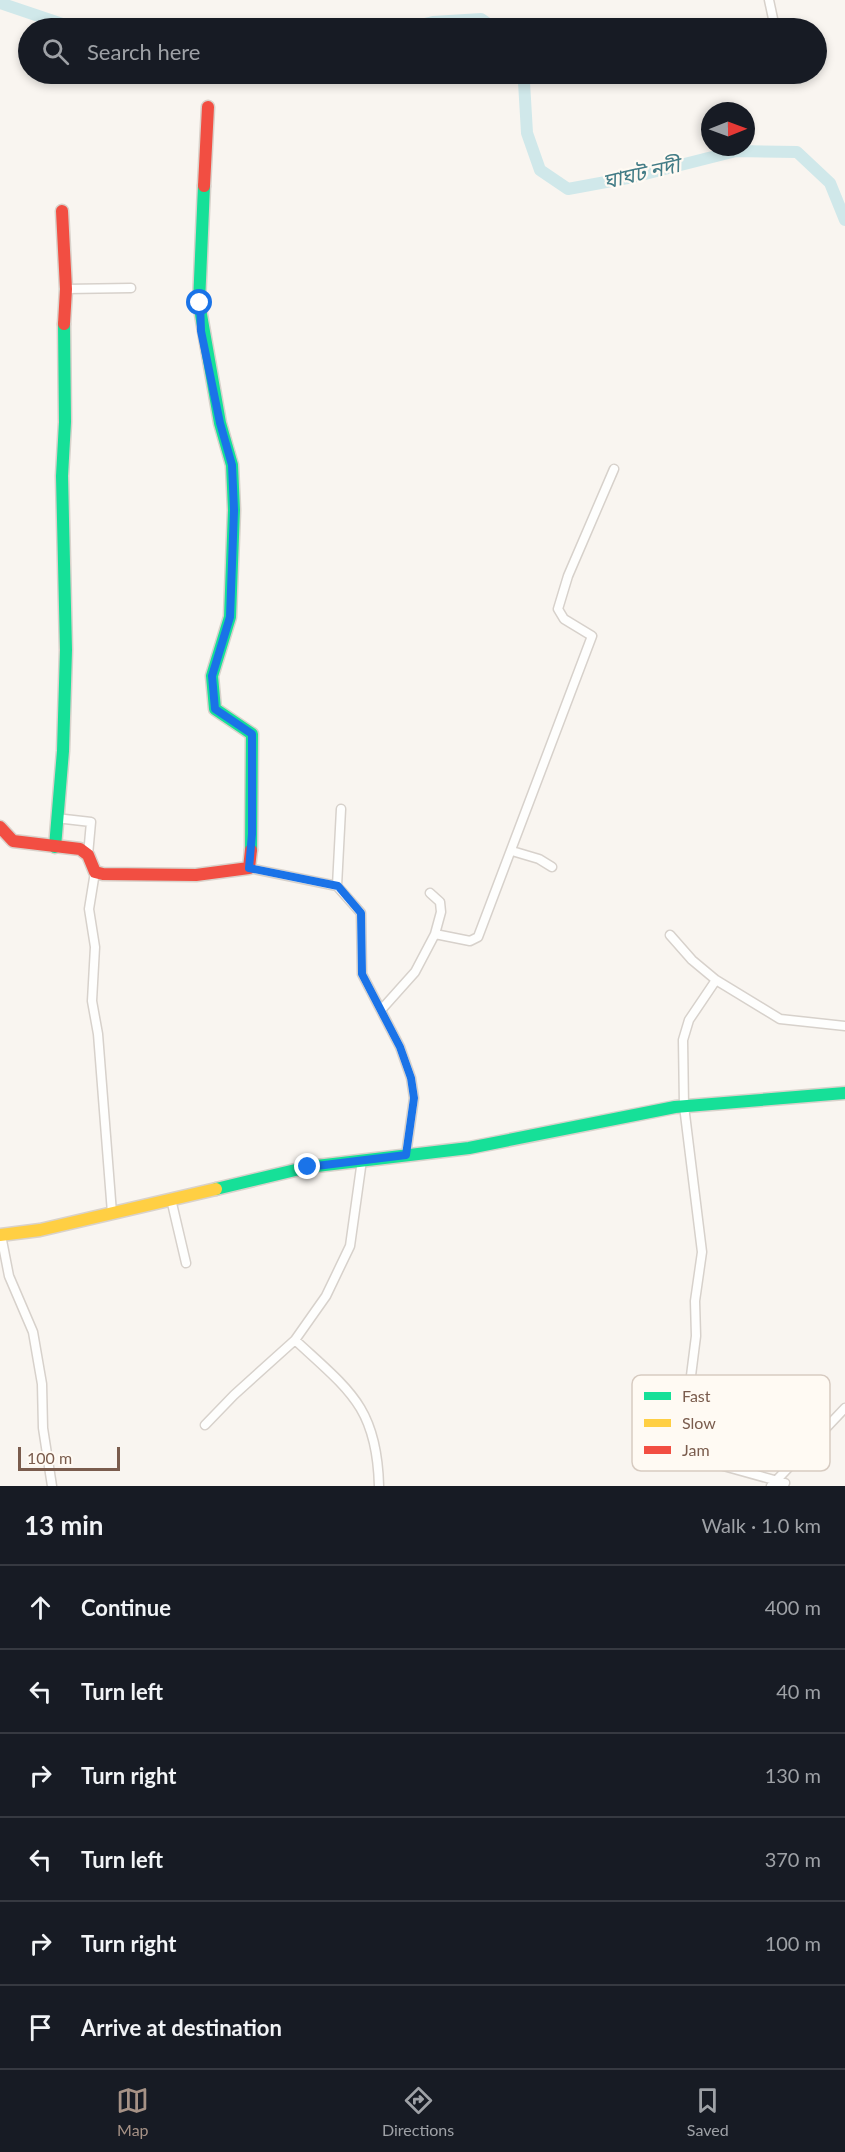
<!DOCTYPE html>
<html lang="en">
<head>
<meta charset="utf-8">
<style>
  body { margin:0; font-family:Lato,"Noto Sans Bengali",sans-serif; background:#242831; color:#f1f3f6 }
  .compass { position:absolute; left:701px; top:102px; width:54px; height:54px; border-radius:50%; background:#171b24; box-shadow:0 3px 9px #0003; rotate:89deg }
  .scale { position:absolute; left:18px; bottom:15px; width:102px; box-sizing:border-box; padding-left:6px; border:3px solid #7a5c4d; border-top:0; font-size:16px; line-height:21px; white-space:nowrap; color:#7a5c4d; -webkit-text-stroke:4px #fffaf3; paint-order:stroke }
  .stop { position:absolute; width:18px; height:18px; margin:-14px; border:4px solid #1a73e8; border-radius:50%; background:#fff }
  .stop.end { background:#1a73e8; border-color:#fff; box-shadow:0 2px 6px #0008 }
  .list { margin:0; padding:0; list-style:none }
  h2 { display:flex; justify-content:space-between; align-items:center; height:78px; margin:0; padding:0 24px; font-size:26px }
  h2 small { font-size:20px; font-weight:400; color:#9ea1a6 }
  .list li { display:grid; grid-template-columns:39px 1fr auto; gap:18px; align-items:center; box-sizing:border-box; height:84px; padding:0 24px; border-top:2px solid #363941 }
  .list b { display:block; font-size:22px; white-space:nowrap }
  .list em { font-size:20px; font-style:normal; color:#9ea1a6 }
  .icon { flex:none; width:33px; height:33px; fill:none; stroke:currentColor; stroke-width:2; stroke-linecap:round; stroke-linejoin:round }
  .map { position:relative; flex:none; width:845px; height:1486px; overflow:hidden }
  .search { position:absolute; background:#171b24; box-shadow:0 3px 9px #0003; left:18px; right:18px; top:18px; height:66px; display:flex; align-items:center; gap:15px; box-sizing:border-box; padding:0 21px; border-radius:33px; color:#9ea1a6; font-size:22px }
  .sheet { height:582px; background:#171b24 }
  nav { display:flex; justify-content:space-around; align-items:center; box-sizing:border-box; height:84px; border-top:2px solid #363941; background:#171b24; font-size:16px; color:#9ea1a6 }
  nav a { display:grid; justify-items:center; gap:3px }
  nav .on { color:#a69286 }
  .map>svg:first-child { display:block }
</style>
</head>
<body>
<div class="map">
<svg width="845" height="1486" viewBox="0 0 845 1486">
  <rect width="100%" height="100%" fill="#f9f5f0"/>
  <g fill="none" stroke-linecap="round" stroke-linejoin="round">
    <!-- river -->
    <path stroke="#d0e8ea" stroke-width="12" d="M0,3L74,28
      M408,28L433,22L481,19L494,28
      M520,74L524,82L527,133L540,170L568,189L633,177L736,151L797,152L830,183L845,220"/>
    <defs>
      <path id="street" d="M769,0L775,28
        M66,289L131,288
        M56,818L91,822L88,855
        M512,851L539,859L552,867
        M249,868L337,886L361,913L362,974L400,1047L411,1078L414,1098L406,1155
        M95,872L89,909L95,947L92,1001L98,1034L112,1213
        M337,886L341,809
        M435,934L470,941L478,937L592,636L564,619L558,609L568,576L614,469
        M670,935L692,960L716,980L780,1019L845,1026
        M716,980L689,1020L683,1040L684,1106L702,1252L695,1301L696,1336L682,1447L684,1455L785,1483
        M381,1010L415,972L435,934L441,912L440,902L430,893
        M362,1160L350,1246L326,1296L295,1340C349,1390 377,1407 379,1486
        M171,1199L186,1263
        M1,1235L9,1276L33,1332L42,1384L43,1428L52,1486
        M205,1425L234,1395L295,1340
        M771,1486L845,1408"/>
      <path id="fast" d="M204,186L199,303L220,423L232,465L234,510L230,617L212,676L215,709L252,734L251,850
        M55,847L63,751L66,650L62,476L65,422L64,324
        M216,1189L308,1167L469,1148L675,1107L845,1093"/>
      <path id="slow" d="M0,1235L40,1230L216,1189"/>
      <path id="jam" d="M204,186L208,107
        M62,211L66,289L64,324
        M0,827L13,841L80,849L88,855L95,872L103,874L196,875L249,868L251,850"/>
    </defs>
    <!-- street casing -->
    <use href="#street" stroke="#d7d1cb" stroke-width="11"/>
    <!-- fast casing -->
    <use href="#fast" stroke="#d9d2cb" stroke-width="15"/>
    <!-- slow casing -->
    <use href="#slow" stroke="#d9d2cb" stroke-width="15"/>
    <!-- jam casing -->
    <use href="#jam" stroke="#d9d2cb" stroke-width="15"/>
    <!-- street -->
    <use href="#street" stroke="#fefefd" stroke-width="8"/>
    <!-- fast -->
    <use href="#fast" stroke="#16e098" stroke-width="12"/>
    <!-- slow -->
    <use href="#slow" stroke="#ffcf43" stroke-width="12"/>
    <!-- jam -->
    <use href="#jam" stroke="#f24e42" stroke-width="12"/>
  </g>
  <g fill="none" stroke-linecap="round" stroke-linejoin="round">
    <!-- route -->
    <path stroke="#1a73e8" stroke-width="8" d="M200,303L201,331L220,423L232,465L234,510L230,617L212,676L215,709L252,734V834L249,868L338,886L361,913L362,974L400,1047L411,1078L414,1098L406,1155L308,1167"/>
  </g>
  <g text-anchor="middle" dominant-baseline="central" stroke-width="4.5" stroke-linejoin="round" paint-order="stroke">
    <!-- water labels -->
    <g font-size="21" font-style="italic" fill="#437c86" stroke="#fffaf3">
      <text transform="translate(641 172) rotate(-13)">ঘাঘট নদী</text>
    </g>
  </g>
  <!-- legend -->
  <rect x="632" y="1375" width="198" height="96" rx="9" fill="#fffaf3" stroke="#d7cbc1" stroke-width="1.5"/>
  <rect x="644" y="1392" width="27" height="8" fill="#16e098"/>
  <rect x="644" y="1419" width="27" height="8" fill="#ffcf43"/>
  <rect x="644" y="1446" width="27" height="8" fill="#f24e42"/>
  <g font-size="16" fill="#7a5c4d">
    <text x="682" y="1402">Fast</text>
    <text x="682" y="1429">Slow</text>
    <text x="682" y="1456">Jam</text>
  </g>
</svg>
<svg class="compass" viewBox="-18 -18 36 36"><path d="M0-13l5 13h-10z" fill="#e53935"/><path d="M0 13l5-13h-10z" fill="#9ea1a6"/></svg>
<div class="scale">100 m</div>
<div class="stop" style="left:200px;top:303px"></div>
<div class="stop end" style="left:308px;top:1167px"></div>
<div class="search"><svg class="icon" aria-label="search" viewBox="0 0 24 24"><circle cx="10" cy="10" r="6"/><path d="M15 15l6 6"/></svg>Search here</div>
</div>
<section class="sheet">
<h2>13 min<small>Walk · 1.0 km</small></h2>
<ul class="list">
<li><svg class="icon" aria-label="ahead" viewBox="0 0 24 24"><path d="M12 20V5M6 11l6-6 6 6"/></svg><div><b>Continue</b></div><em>400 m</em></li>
<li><svg class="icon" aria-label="left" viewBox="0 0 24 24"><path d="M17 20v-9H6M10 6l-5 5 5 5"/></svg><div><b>Turn left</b></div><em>40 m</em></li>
<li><svg class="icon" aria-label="right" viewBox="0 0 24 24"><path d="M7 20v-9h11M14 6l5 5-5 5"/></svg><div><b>Turn right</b></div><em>130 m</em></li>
<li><svg class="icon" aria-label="left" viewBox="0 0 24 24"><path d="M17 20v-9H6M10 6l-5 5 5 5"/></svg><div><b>Turn left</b></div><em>370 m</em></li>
<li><svg class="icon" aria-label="right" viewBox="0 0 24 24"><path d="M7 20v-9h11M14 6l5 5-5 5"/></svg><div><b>Turn right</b></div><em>100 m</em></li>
<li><svg class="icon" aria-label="arrive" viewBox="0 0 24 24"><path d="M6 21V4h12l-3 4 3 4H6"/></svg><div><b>Arrive at destination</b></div></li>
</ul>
</section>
<nav>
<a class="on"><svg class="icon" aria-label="map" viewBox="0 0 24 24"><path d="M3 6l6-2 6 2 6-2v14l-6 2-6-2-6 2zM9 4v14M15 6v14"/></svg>Map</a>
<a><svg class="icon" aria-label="directions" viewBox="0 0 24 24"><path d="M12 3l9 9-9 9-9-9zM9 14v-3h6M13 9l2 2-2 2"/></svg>Directions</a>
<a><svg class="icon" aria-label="saved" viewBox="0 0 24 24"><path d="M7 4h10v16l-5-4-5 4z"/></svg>Saved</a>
</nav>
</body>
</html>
